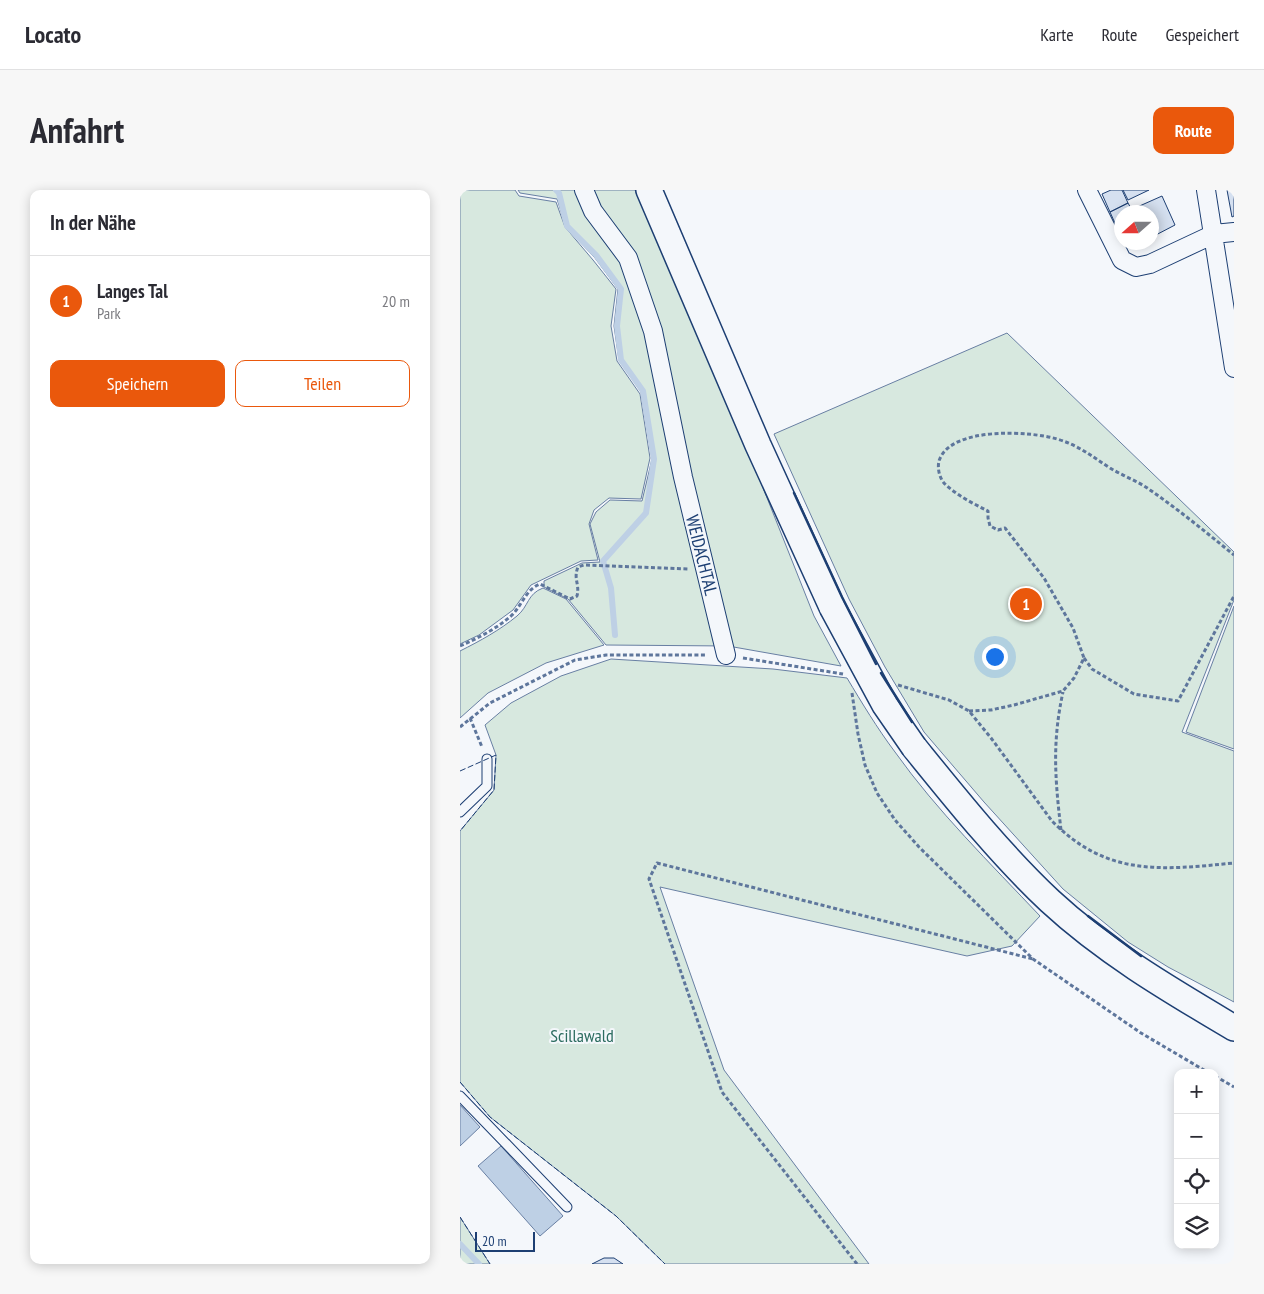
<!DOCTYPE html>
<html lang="de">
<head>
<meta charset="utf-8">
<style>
  body { margin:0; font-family:"PT Sans Narrow",sans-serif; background:#f7f7f7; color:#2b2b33 }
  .controls { position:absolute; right:15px; bottom:15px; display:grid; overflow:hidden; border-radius:10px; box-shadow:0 2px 12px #0003 }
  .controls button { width:45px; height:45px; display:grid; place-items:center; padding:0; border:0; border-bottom:1px solid #e1e1e2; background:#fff; color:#2b2b33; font:25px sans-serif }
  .compass { position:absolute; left:654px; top:15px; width:45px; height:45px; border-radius:50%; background:#fff; box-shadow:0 2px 12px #0003; rotate:249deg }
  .scale { position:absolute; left:15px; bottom:12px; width:60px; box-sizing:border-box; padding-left:5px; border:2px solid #1d3f73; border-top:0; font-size:14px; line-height:18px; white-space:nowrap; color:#1d3f73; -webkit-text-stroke:4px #f4f7fb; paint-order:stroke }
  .you { position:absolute; left:534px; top:466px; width:18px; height:18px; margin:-12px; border:4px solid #fff; border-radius:50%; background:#1a73e8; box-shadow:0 0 0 8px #1a73e833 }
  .badge { display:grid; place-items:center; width:32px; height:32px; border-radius:50%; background:#ea580c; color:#fff; font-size:16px; font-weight:700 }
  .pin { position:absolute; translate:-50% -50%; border:2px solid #fff; box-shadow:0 1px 5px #0006 }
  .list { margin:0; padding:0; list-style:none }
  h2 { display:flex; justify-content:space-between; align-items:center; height:65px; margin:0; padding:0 20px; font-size:21px }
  h2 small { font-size:16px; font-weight:400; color:#7c7c81 }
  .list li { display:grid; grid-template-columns:32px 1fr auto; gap:15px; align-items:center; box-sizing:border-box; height:90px; padding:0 20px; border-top:1px solid #e1e1e2 }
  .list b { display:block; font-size:19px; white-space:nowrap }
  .list p { margin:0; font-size:16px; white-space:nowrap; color:#7c7c81 }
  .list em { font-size:16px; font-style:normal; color:#7c7c81 }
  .actions { display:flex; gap:10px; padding:15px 20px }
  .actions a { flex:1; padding:11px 0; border:1px solid #ea580c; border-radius:10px; text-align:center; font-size:18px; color:#ea580c }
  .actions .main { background:#ea580c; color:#fff }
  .icon { flex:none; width:28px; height:28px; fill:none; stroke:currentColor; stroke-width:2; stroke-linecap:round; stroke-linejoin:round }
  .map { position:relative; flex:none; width:774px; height:1074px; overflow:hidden; border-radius:10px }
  header { display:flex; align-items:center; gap:30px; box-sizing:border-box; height:70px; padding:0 25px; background:#fff; border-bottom:1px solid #e1e1e2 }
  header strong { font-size:24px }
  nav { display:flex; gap:28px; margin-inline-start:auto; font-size:18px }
  .intro { display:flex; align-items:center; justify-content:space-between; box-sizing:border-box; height:120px; padding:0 30px }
  h1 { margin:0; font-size:35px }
  .button { padding:12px 22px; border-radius:10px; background:#ea580c; color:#fff; font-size:18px; font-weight:700 }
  main { display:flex; gap:30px; padding:0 30px }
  aside { flex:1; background:#fff; border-radius:10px; box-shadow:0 2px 12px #0003 }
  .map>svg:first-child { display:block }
</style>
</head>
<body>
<header>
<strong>Locato</strong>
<nav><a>Karte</a><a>Route</a><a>Gespeichert</a></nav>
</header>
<div class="intro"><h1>Anfahrt</h1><a class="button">Route</a></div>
<main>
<aside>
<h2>In der Nähe<small></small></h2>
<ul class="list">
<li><span class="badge">1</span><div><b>Langes Tal</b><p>Park</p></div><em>20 m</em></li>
</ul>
<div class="actions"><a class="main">Speichern</a><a>Teilen</a></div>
</aside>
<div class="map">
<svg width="774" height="1074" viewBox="0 0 774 1074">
  <rect width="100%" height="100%" fill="#f4f7fb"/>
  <!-- green -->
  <path fill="#d7e8df" stroke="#687fa3" d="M0,0H55L59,6L96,12L105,37L133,70L156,99L151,136L157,171L180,204L190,268L181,309L149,308L134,320L129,334L138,370L121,371L71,395L53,420L19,445L0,454Z
    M58,0H175L288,260L354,426L381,476L268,456L146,455L108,409L84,397V391L122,373L140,372L130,334L136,322L150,310L182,311L192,269L181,202L159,170L154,136L158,99L135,68L106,37L97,9L60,3Z
    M547,143L774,362V410L722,542L774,561V812L708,777L668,752L603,699L524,612L464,542L425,477L389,409L314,244Z
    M83,398L106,409L144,455L86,473L28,503L0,528V461C20,451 40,440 57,426C69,416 67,404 83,398Z
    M774,416V559L726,542Z
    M151,469L313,479L387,488C402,513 417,538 435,562C477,621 530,673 580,726L552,756L507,766L200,697L264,880L409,1074H205L156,1026L30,927L0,892V641L34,600L36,565L25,535L51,513L101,486Z
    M0,1027L30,1074H0Z"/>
  <!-- water -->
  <path fill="#bed0e5" stroke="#687fa3" d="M0,915L20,937L0,956Z
    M41,956L103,1026L80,1046L18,976Z"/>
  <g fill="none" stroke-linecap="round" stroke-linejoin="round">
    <!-- stream -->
    <path stroke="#bed0e5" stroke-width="6" d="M96,0L99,3L107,36L136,65L161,99L157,136L161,170L183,201L194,269L186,323L143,371L151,398L155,445
      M0,1054L19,1074"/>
  </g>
  <!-- building -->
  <path fill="#d5e0f0" stroke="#1d3f73" d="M651,0H662L668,13L650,22L642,4Z
    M663,0H689L668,10Z
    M767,0H774V26L772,27Z
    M702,6L715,35L692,47V22H677L675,18Z
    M668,13L673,22H662V38L658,40L650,22Z
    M144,1068H154L163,1074H132Z"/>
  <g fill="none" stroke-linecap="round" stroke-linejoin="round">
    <defs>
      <path id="service" d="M0,622L27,596V569
        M0,906L107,1017"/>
      <path id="minor" d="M124,0L133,21L168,68L193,141L223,287L266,465
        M627,0L662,70L676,77L690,74L754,44L774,42
        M746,0L774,178"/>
      <path id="secondary" d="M189,0L298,255L372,417
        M454,557C497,610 540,664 590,711C645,762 710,800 774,838"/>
    </defs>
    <!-- service casing -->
    <use href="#service" stroke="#1d3f73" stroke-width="11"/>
    <!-- minor casing -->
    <use href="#minor" stroke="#1d3f73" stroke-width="20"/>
    <!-- secondary casing -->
    <use href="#secondary" stroke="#1d3f73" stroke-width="28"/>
    <!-- path -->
    <path stroke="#5e769c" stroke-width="3" stroke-dasharray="4 2.5" stroke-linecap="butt" d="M0,456C18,448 36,439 51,426C62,416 65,400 80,394L110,409L117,406C120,394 113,389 118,377L124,375L228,379
      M283,468L383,484
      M624,468L632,479L674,504L718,511L774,406
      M438,495L489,510L509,521L531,548L592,631C647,687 702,680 774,673
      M392,503L398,544L405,575L417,603L435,630L459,657L573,769L681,843L749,883
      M509,521L531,520L554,515L603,501L614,488L624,468L613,438L584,388L545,338L538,340L530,336L528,328V321C514,314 498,306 486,295C480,290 477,279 479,271C490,236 570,241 597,249C618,255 633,267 650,278C663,286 678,291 690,300C719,320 747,343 774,365
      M10,528L22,557
      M0,537L30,513L115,470L146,465H247
      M601,640C595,589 592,552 603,502
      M755,886L774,897
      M397,1074L262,902L189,689L197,673L573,769"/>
    <!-- service -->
    <use href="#service" stroke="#f4f7fb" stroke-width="9"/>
    <!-- minor -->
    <use href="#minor" stroke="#f4f7fb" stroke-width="18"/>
    <!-- secondary -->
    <use href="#secondary" stroke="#f4f7fb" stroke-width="25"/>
    <defs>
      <path id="secondary-bridge" d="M372,417L425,515L454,557"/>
    </defs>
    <!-- secondary-bridge casing -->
    <use href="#secondary-bridge" stroke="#1d3f73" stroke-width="28" stroke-linecap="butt"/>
    <!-- secondary-bridge -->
    <use href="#secondary-bridge" stroke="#f4f7fb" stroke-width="25"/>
    <!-- fence -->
    <path stroke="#1d3f73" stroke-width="1" stroke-dasharray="6 2.5" stroke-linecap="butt" d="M0,581L36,565L34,600L0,641
      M0,892L30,927L156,1026L205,1074
      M0,1027L30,1074"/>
    <!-- wall -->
    <path stroke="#1d3f73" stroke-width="2.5" d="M334,303L382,407L416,474
      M421,483L452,532
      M628,726L681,766"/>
  </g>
  <g text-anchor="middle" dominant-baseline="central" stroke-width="4" stroke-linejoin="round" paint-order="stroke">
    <!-- street labels -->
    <g font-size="18" fill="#1d3f73" stroke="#f4f7fb">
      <text transform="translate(242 365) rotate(76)">WEIDACHTAL</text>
    </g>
    <!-- park labels -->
    <g font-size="18" fill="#2c6c60" stroke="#f4f7fb">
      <text x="122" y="845">Scillawald</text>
    </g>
  </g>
</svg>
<div class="controls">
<button>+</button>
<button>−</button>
<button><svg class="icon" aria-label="locate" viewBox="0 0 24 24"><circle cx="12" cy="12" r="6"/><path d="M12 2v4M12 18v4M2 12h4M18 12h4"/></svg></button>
<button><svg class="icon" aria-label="layers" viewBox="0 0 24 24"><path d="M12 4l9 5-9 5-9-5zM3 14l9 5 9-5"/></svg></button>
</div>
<svg class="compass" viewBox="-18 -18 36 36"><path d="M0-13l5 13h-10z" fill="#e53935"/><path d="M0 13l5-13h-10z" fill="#7c7c81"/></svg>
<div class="scale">20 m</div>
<div class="you"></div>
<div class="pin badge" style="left:566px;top:414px">1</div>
</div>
</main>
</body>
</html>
